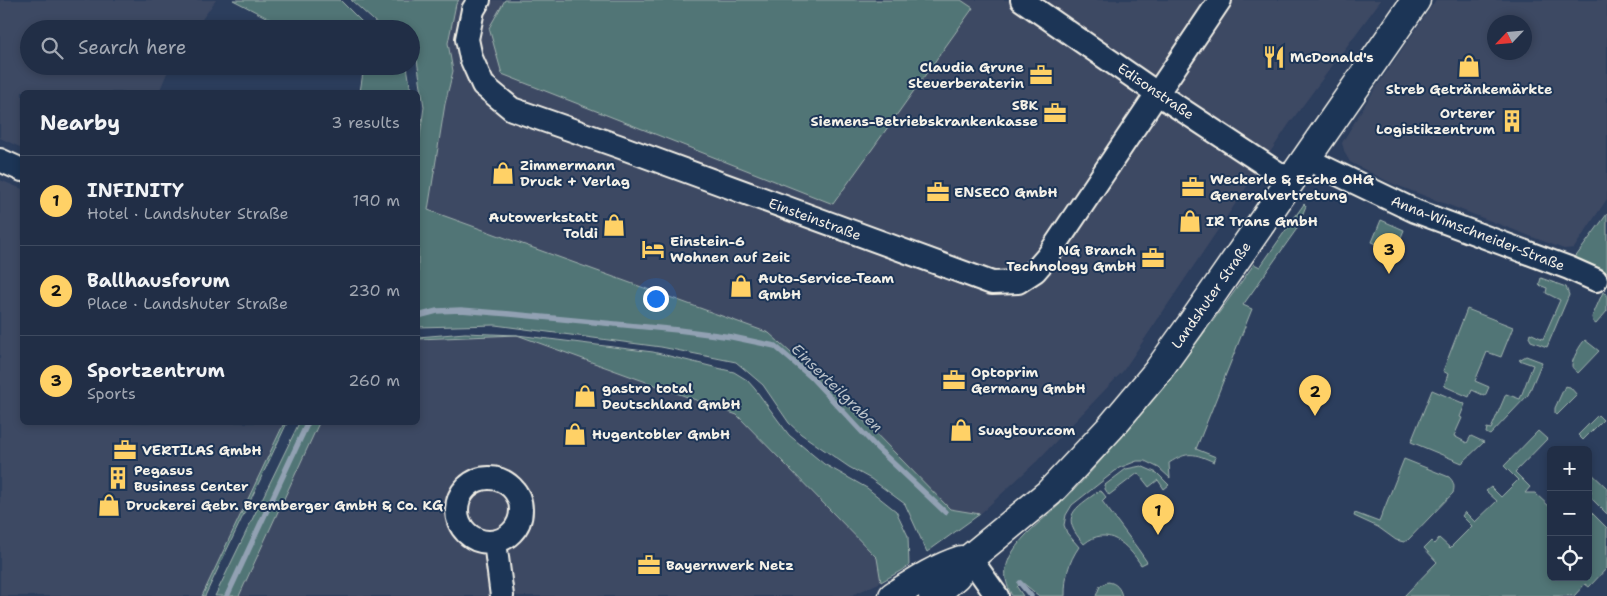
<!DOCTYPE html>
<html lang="en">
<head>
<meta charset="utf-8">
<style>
  body { margin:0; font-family:"Shantell Sans",sans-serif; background:#2d3a51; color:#f1f3f6 }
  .controls { position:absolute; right:15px; bottom:15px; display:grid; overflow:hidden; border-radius:8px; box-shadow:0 2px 8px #0003 }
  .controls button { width:45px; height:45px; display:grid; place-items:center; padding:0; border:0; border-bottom:1px solid #3e4a5f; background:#212e46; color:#f1f3f6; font:25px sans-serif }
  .compass { position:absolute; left:1487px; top:15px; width:45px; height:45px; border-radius:50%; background:#212e46; box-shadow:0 2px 8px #0003; rotate:244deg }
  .you { position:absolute; left:655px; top:298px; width:18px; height:18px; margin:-12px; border:4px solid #fff; border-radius:50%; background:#1a73e8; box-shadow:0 0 0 8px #1a73e833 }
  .badge { display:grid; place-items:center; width:32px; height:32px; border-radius:50%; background:#ffd166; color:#111; font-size:16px; font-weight:700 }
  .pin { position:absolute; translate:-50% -41px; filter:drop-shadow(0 1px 2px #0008) }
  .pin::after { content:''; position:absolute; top:26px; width:18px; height:15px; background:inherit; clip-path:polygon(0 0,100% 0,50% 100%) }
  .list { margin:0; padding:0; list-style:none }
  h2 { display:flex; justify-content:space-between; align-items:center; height:65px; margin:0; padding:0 20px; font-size:21px }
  h2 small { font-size:16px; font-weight:400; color:#a2a8b3 }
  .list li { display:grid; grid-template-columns:32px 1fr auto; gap:15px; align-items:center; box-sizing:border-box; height:90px; padding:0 20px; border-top:1px solid #3e4a5f }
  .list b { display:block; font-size:19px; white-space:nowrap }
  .list p { margin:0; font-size:16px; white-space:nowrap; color:#a2a8b3 }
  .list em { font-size:16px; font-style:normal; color:#a2a8b3 }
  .icon { flex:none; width:28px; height:28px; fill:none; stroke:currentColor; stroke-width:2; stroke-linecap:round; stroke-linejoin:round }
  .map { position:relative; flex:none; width:1607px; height:596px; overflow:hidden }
  .search { position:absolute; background:#212e46; box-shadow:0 2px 8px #0003; left:20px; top:20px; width:400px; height:55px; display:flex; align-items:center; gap:12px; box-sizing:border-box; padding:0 18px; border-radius:28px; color:#a2a8b3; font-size:19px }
  .panel { position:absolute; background:#212e46; box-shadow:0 2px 8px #0003; left:20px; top:90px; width:400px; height:335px; border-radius:8px }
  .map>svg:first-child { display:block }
</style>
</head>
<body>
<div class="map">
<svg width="1607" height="596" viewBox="0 0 1607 596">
  <rect width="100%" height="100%" fill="#2c3e5d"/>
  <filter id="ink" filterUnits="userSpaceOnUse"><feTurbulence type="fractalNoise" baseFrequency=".02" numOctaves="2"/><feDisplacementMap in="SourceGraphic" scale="10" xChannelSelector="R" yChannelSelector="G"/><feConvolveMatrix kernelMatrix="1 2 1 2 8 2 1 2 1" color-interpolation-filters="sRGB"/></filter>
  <g filter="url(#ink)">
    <!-- built -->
    <path fill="#3e4964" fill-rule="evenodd" d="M0,0H216L195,29H29V66H170L159,92H22V148L0,138Z
      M459,0H1381L1289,124L1123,371L1037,461L980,514L950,509L844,401L769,333L428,210L445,104L453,71L448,43L456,4Z
      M1436,0H1607V199L1574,248L1564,249L1391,183L1350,162L1345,153L1342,143L1369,98ZM1494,22H1524V52H1494Z
      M0,180L22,189V422L284,423L202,596H0Z
      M517,335L737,415L877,558L881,582L850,596H239L319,423L418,422V339Z"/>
    <!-- green -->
    <path fill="#517576" stroke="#a2b3af" d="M233,0H340L369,29H289Z
      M351,0H459L456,4L448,43L453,71L445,104L428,210L769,333L844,401L950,509L980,514L927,552L905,504L871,479L849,467L801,434L789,423L763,385L736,362L661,347L495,325L418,327V150L424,107L417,60L411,55V29H383Z
      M505,0H961L973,8L833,204L502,74L489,28Z
      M364,66H407L411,92H360Z
      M1304,204L1306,206L1296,230L1243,305L1252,309L1196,449L1216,457L1214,462C1194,453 1188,451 1169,463L1170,478L1159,468L1145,461H1137L1119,468L1072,505L1066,515L1064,525L1067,533L1079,547C1068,563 1065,577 1065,596H1039L1022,582L1017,587L1023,596H1012C1004,580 1003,569 1012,553C1023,534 1043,520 1059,505C1075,490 1089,474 1103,458C1157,396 1207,331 1254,264L1260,267Z
      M1607,214V273L1574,259Z
      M1381,220L1404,230L1395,252L1372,242Z
      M1541,278L1566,287L1569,295L1547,347L1531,341L1529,337L1530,333L1543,339L1560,300L1546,293L1547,288L1539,285Z
      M1603,292L1607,294V311L1596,324L1593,322L1592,317Z
      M1467,309L1513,327L1501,357L1487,352L1475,381L1489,387L1485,396L1472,390L1469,397L1444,386L1448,374L1443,371Z
      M465,333L517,335L653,352L734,372L747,380L755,389L789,435L824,464L867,488L896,511L908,536L909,566L881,582L877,558L737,415L517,335L418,339V337Z
      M1585,340L1599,351L1578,373C1576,371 1572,368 1572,366C1571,361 1581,343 1585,340Z
      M1526,356L1542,362L1528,395L1490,435L1486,433L1487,428L1491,429L1506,394L1520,399L1533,365L1519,360Z
      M1565,386L1570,387L1577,395L1557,415L1555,413V408Z
      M1432,390L1465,404L1460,417L1462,418L1454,436L1467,443L1471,436L1484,442L1462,463L1411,442Z
      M1598,415L1603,420L1583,440L1578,435Z
      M284,423H287L205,596H202Z
      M299,423H319L239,596H215Z
      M1538,431L1547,439L1515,472L1530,487L1525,493H1535L1551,508V577H1588V509L1607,528V568L1589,587L1585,584L1574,596H1404L1437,562L1424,548L1431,541L1434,544L1439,538L1450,548L1472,526L1462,516L1465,512L1475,522L1497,501L1486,491L1491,487L1501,497L1518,480L1504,466Z
      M1404,459L1449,477C1454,482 1455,486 1453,493L1408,540L1404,542L1396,540L1378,527L1354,516L1355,513L1379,522Z
      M1141,466L1157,473L1169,485L1164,489L1158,480L1149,487L1138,473L1109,495L1105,489V485L1126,469Z
      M1588,470L1607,488V514L1588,495L1592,492L1588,488Z
      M1099,491L1102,492L1106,497L1102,501L1138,549L1147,562L1141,565C1128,545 1107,524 1084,544C1059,516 1074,509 1099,491Z
      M1108,582C1116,583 1120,588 1122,596H1096L1100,586Z"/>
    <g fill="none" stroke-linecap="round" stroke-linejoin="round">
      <!-- stream -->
      <path stroke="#92a1b3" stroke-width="5.5" d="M418,316L437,311L461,310L510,314L678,330L732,337L775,346L811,377L877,448L945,512
        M1020,583L1031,596
        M227,596L308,422"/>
      <defs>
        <path id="minor" d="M479,0L473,10L467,39L471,58L483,85L512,109L618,146L992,283L1018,282L1035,271L1048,256L1220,0
          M1022,0L1158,94L1290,181
          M1306,157L1321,166L1415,211L1569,268L1596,280
          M0,160L22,170
          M457 510a32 32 0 1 1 64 0a32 32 0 1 1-64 0Z
          M495,542L502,596
          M970,558L997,596"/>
        <path id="secondary" d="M893,596C915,582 936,568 961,560
          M933,596L956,576L970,558L1049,493L1068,473L1110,428L1157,372L1190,326L1416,0"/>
      </defs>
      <!-- minor casing -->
      <use href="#minor" stroke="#f4f1e8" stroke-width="26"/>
      <!-- secondary casing -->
      <use href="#secondary" stroke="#f4f1e8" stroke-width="31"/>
      <!-- minor -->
      <use href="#minor" stroke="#1d3557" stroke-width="22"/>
      <!-- secondary -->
      <use href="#secondary" stroke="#1d3557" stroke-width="28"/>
    </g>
  </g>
  <!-- icons -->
  <defs>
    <symbol id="restaurant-bare" viewBox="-9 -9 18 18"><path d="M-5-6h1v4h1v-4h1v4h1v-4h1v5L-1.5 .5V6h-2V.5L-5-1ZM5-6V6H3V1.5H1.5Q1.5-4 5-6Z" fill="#ffd166" stroke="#1d3557" stroke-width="2.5" paint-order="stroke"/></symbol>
    <symbol id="shop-bare" viewBox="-9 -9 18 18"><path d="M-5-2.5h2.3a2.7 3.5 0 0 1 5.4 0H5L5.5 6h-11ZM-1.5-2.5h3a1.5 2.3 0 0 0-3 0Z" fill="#ffd166" stroke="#1d3557" stroke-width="2.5" paint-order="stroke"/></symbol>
    <symbol id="office-bare" viewBox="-9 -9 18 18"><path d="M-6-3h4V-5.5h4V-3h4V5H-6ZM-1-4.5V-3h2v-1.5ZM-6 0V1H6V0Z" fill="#ffd166" stroke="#1d3557" stroke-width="2.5" paint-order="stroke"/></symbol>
    <symbol id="building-bare" viewBox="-9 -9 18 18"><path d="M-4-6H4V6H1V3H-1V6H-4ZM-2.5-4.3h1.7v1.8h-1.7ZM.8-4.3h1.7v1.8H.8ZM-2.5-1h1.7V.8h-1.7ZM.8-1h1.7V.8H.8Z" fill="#ffd166" stroke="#1d3557" stroke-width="2.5" paint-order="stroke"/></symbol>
    <symbol id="hotel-bare" viewBox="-9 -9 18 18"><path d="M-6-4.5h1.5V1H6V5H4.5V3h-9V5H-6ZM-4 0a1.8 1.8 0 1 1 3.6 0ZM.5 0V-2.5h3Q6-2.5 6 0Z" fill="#ffd166" stroke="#1d3557" stroke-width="2.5" paint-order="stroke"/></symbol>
  </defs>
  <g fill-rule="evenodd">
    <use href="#restaurant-bare" x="1258" y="41" width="32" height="32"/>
    <use href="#shop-bare" x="1453" y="50" width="32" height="32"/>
    <use href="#office-bare" x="1025" y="59" width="32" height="32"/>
    <use href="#office-bare" x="1039" y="97" width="32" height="32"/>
    <use href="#building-bare" x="1496" y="105" width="32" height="32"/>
    <use href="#shop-bare" x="487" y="157" width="32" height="32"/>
    <use href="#office-bare" x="1177" y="171" width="32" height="32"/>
    <use href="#office-bare" x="922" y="176" width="32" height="32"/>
    <use href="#shop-bare" x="1174" y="205" width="32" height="32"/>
    <use href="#shop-bare" x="598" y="209" width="32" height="32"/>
    <use href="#hotel-bare" x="637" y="233" width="32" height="32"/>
    <use href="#office-bare" x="1137" y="242" width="32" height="32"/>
    <use href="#shop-bare" x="725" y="270" width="32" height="32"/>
    <use href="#office-bare" x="938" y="364" width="32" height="32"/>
    <use href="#shop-bare" x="569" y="380" width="32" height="32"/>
    <use href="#shop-bare" x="945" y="414" width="32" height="32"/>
    <use href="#shop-bare" x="559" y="418" width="32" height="32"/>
    <use href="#office-bare" x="109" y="434" width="32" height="32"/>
    <use href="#building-bare" x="102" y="462" width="32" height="32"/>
    <use href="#shop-bare" x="93" y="489" width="32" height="32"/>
    <use href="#office-bare" x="633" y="549" width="32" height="32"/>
  </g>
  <g text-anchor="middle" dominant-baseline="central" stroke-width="4" stroke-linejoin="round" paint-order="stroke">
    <!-- poi labels -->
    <g font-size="14" font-weight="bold" fill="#f4f1e8" stroke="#1d3557" text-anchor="start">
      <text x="1290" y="57">McDonald's</text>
      <text x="1024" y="67" text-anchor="end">Claudia Grune<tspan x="1024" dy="16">Steuerberaterin</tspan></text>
      <text x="1469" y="89" text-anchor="middle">Streb Getränkemärkte</text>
      <text x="1038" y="105" text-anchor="end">SBK<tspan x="1038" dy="16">Siemens-Betriebskrankenkasse</tspan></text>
      <text x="1495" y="113" text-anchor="end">Orterer<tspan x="1495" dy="16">Logistikzentrum</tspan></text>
      <text x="520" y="165">Zimmermann<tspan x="520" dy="16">Druck + Verlag</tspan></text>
      <text x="1210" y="179">Weckerle &amp; Esche OHG<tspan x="1210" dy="16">Generalvertretung</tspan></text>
      <text x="954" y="192">ENSECO GmbH</text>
      <text x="598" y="217" text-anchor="end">Autowerkstatt<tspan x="598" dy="16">Toldi</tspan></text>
      <text x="1206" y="221">IR Trans GmbH</text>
      <text x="670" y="241">Einstein-6<tspan x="670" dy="16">Wohnen auf Zeit</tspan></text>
      <text x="1136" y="250" text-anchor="end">NG Branch<tspan x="1136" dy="16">Technology GmbH</tspan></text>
      <text x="758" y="278">Auto-Service-Team<tspan x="758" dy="16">GmbH</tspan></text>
      <text x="971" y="372">Optoprim<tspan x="971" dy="16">Germany GmbH</tspan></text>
      <text x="602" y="388">gastro total<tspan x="602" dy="16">Deutschland GmbH</tspan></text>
      <text x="978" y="430">Suaytour.com</text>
      <text x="592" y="434">Hugentobler GmbH</text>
      <text x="142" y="450">VERTILAS GmbH</text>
      <text x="134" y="470">Pegasus<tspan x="134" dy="16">Business Center</tspan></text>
      <text x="126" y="505">Druckerei Gebr. Bremberger GmbH &amp; Co. KG</text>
      <text x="666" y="565">Bayernwerk Netz</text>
    </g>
    <!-- street labels -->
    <g font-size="14" fill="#f4f1e8" stroke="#1d3557">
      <text transform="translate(1156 91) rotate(34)">Edisonstraße</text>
      <text transform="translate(815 219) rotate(20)">Einsteinstraße</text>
      <text transform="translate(1478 233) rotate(21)">Anna-Wimschneider-Straße</text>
      <text transform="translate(1211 295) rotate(-55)">Landshuter Straße</text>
    </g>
    <!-- water labels -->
    <g font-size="15" font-style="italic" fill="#bbc2c9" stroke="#1d3557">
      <text transform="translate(837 388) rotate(44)">Einserteilgraben</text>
    </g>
  </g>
</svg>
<div class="controls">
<button>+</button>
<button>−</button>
<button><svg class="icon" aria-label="locate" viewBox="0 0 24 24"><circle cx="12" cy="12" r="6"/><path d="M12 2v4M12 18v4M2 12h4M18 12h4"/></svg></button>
</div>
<svg class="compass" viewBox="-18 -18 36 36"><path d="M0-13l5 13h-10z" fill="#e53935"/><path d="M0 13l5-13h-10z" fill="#a2a8b3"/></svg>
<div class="you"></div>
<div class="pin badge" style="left:1158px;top:535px">1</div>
<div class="pin badge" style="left:1315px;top:416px">2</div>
<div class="pin badge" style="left:1389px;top:274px">3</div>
<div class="search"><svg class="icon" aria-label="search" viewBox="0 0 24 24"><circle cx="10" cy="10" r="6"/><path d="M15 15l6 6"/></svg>Search here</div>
<section class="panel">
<h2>Nearby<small>3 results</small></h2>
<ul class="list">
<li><span class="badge">1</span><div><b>INFINITY</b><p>Hotel · Landshuter Straße</p></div><em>190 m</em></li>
<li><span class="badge">2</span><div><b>Ballhausforum</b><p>Place · Landshuter Straße</p></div><em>230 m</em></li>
<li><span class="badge">3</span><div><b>Sportzentrum</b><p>Sports</p></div><em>260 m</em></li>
</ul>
</section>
</div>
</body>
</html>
